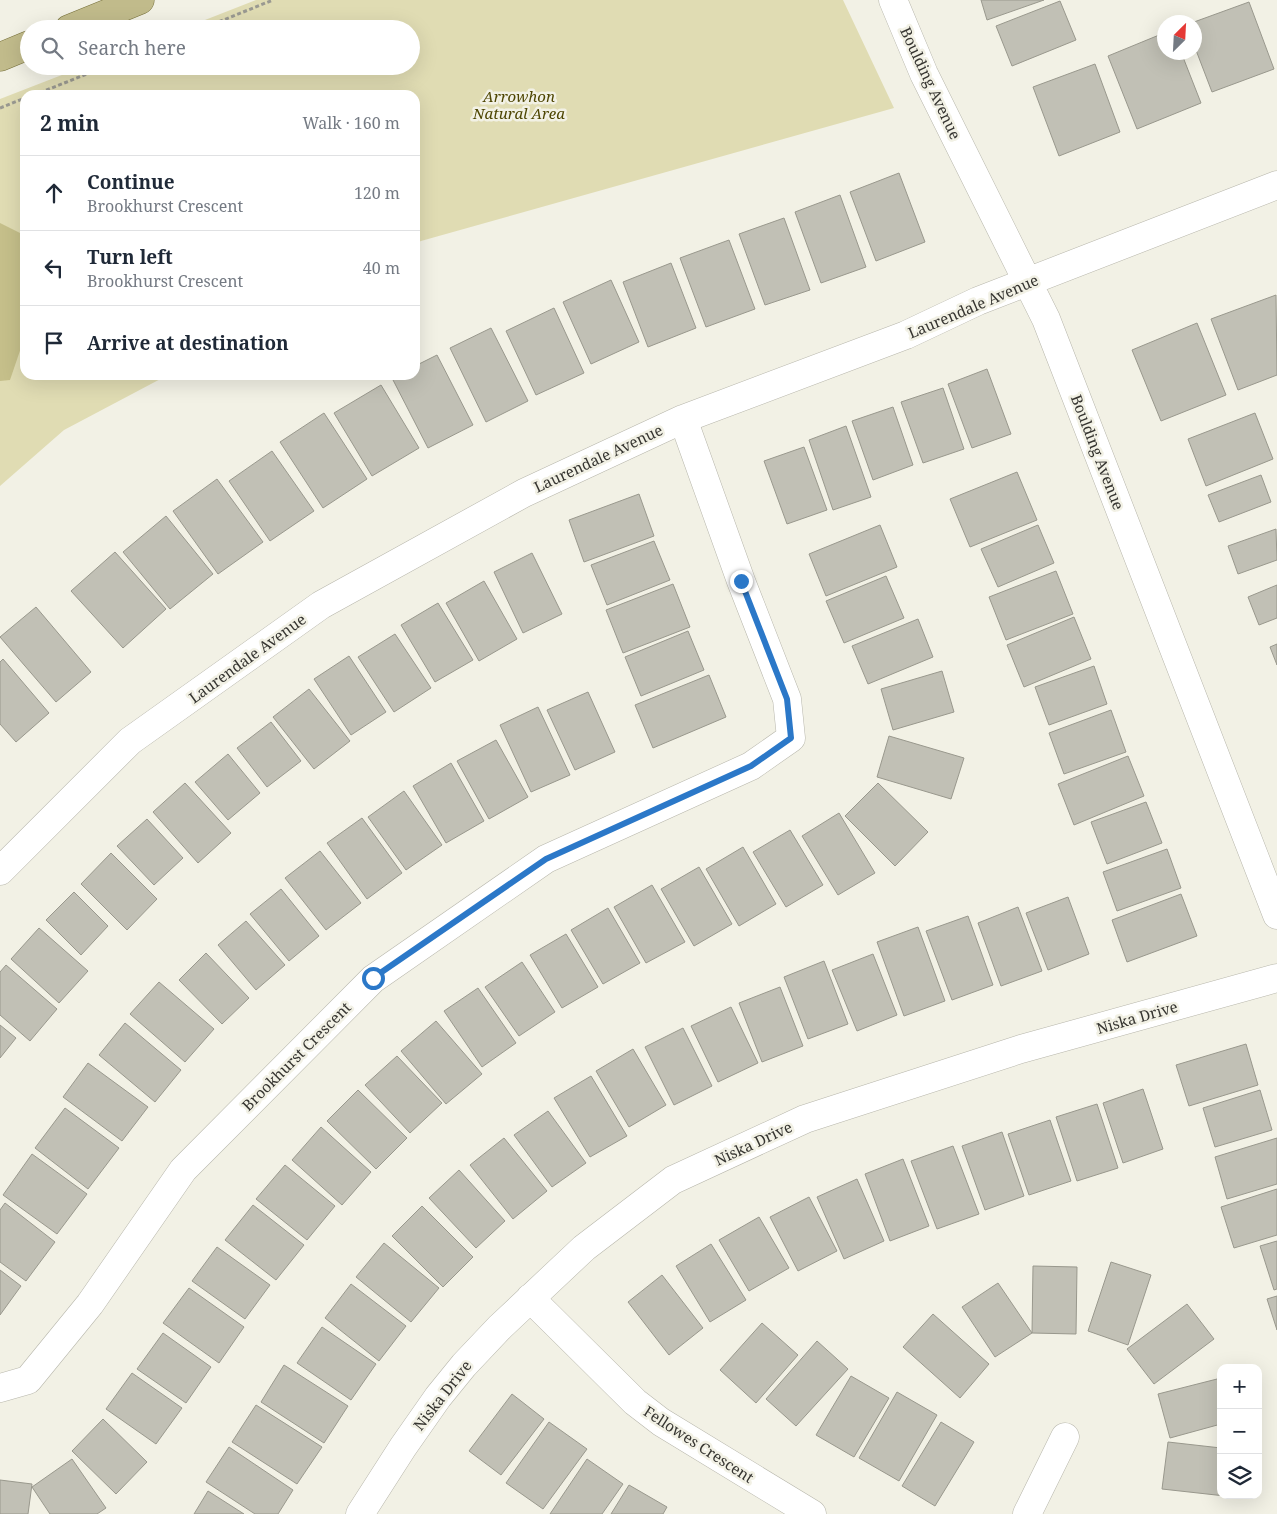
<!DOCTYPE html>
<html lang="en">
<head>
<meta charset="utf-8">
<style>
  body { margin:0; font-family:"Noto Serif",serif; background:#f6f6f7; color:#1f2937 }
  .controls { position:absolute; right:15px; bottom:15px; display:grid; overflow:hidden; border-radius:10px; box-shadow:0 5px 20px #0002 }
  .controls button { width:45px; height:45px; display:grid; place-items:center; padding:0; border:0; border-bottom:1px solid #e0e1e3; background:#fff; color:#1f2937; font:25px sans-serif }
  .compass { position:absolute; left:1157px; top:15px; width:45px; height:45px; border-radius:50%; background:#fff; box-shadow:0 5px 20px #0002; rotate:24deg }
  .stop { position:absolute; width:15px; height:15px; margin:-11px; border:4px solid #2b78c8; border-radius:50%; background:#fff }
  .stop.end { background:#2b78c8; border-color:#fff; box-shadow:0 1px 5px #0008 }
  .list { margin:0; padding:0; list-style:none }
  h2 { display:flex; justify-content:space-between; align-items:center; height:65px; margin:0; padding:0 20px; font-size:21px }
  h2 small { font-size:16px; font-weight:400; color:#747a83 }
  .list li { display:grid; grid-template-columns:32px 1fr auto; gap:15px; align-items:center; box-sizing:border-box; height:75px; padding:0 20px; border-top:1px solid #e0e1e3 }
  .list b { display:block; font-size:19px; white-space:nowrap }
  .list p { margin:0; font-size:16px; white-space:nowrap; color:#747a83 }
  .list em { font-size:16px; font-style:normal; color:#747a83 }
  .icon { flex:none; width:28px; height:28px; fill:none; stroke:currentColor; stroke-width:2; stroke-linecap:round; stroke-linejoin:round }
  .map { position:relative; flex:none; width:1277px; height:1514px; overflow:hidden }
  .search { position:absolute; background:#fff; box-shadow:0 5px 20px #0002; left:20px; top:20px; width:400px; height:55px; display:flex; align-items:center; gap:12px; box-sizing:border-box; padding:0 18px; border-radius:28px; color:#747a83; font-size:19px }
  .panel { position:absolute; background:#fff; box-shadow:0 5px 20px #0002; left:20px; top:90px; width:400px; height:290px; border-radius:15px }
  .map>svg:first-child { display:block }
</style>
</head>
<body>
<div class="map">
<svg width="1277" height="1514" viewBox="0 0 1277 1514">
  <rect width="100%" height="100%" fill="#f2f1e5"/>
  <!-- green -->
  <path fill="#e0dcb3" d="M256,0H843L894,108L421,241L415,244V95H25V375H168L64,430L0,486V99L85,66H411V29H182Z"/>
  <!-- water -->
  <path fill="#c5bf8a" d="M0,223L24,235L25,237V336L10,380L0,381Z"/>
  <!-- building -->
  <path fill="#c1c0b5" stroke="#99988d" d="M981,0H1044L987,20Z
    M1060,1L1076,40L1012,66L996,26Z
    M1249,2L1274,69L1212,92L1194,45V22Z
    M1164,33V52H1181L1201,103L1137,129L1108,56Z
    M1095,64L1120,132L1059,156L1033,87Z
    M899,173L925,242L876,261L850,192Z
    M840,195L866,267L821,283L795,212Z
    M784,218L810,290L765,305L739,234Z
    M729,240L755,309L706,327L680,258Z
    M671,263L696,328L648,347L623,282Z
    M611,280L639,342L591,364L563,302Z
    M1276,295L1277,375L1238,390L1211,319Z
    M554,308L584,373L536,395L506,331Z
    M1197,323L1226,395L1161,421L1132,350Z
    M491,328L528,401L486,422L450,348Z
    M437,355L473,425L428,448L392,378L398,375H415V366Z
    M987,369L1011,434L972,448L948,384Z
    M381,385L419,448L372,476L334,413Z
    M943,388L964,449L923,463L901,402Z
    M893,407L913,465L873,480L852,421Z
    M324,413L367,479L323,508L280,442Z
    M1255,413L1273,459L1206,486L1188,439Z
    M846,426L871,497L833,510L809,440Z
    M804,447L827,510L787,524L764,461Z
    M272,451L314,511L270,541L229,481Z
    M1017,472L1037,520L970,547L950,499Z
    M1261,475L1271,502L1219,522L1208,495Z
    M217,479L263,542L218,574L173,511Z
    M639,494L654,536L584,562L569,520Z
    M166,516L213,574L170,609L123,552Z
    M880,525L897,567L826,596L809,554Z
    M1038,525L1054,563L998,587L981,549Z
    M1276,529L1277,560L1238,574L1228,546Z
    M654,541L670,580L607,605L591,565Z
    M115,552L166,609L123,648L71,591Z
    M532,553L562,614L523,633L494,572Z
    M1056,571L1073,614L1006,640L989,597Z
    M886,576L904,618L844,643L826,601Z
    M484,581L517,639L479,661L446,603Z
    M673,584L690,627L623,653L606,610Z
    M1277,585V618L1259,625L1248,597Z
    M438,603L473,660L435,682L401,625Z
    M36,607L91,672L56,702L0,637Z
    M1074,617L1091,659L1024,687L1007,645Z
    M918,619L933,657L868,684L852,646Z
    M688,631L704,670L641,696L625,657Z
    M395,634L431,688L394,712L358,657Z
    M1277,644V665L1270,647Z
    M349,656L386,712L351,735L314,679Z
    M3,659L49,713L16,742L0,724V662Z
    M1094,666L1107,704L1049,725L1035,687Z
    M942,671L954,712L893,730L881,689Z
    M709,675L726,717L653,748L635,705Z
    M309,689L350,741L314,769L273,717Z
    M588,692L615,752L575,770L547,710Z
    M538,707L570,775L531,792L500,725Z
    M1111,710L1126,752L1064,774L1049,733Z
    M271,722L301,761L267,787L237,748Z
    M889,736L964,758L951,799L877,777Z
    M496,740L528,797L489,819L457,761Z
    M228,754L260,793L228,820L195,782Z
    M1128,756L1144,796L1074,825L1058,784Z
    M451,763L484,821L446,843L413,786Z
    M185,783L231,833L198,863L153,812Z
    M878,783L928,832L895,866L845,816Z
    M404,791L442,845L406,870L368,817Z
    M1146,802L1162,843L1107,864L1091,822Z
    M839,813L875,873L838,895L802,836Z
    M362,818L402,873L367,899L327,843Z
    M147,819L183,858L154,885L117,846Z
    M790,830L823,885L786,907L753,852Z
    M743,847L776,904L739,926L706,869Z
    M1167,849L1181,888L1117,911L1103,872Z
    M320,851L361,903L326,930L285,878Z
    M111,853L157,899L127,930L81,884Z
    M699,867L732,924L694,946L661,889Z
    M652,885L685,942L646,963L614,907Z
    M281,889L319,936L289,961L250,914Z
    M74,892L108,926L81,955L46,920Z
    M1181,894L1197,936L1127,962L1112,920Z
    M1068,897L1089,954L1048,970L1026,913Z
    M1018,907L1042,971L1001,986L978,923Z
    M608,908L640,963L603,984L571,930Z
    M968,916L993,985L952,1000L926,931Z
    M246,921L285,965L256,990L218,945Z
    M918,927L945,1001L904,1016L877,942Z
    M39,928L88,971L59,1003L11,959Z
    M566,934L598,987L562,1008L530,955Z
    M206,953L249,998L222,1024L179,980Z
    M873,954L897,1015L857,1031L832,970Z
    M824,961L848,1024L808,1039L784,977Z
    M522,962L555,1012L519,1036L485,987Z
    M6,965L57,1009L30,1041L0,1015V972Z
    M159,982L214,1029L185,1062L130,1014Z
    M780,987L803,1046L762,1062L739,1003Z
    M478,988L516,1043L482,1067L444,1011Z
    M731,1007L758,1063L718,1082L691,1026Z
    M436,1021L482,1074L446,1104L401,1051Z
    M125,1023L181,1070L155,1102L99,1055Z
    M0,1025L16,1038L0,1058Z
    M683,1028L712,1086L674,1105L645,1047Z
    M1246,1044L1258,1085L1189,1106L1176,1065Z
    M633,1049L666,1105L629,1127L596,1071Z
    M397,1056L442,1103L410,1133L365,1085Z
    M88,1063L148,1107L122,1141L63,1097Z
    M591,1076L627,1136L590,1157L554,1098Z
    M1143,1089L1163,1149L1123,1163L1103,1103Z
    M358,1090L407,1138L376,1169L327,1121Z
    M1260,1090L1272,1130L1215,1147L1203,1108Z
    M1097,1104L1118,1168L1077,1181L1056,1117Z
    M65,1108L119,1148L88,1189L35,1148Z
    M548,1111L586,1163L552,1187L514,1135Z
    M1050,1120L1071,1181L1029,1195L1008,1134Z
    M321,1127L371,1172L342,1205L292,1160Z
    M1002,1132L1024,1196L985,1210L962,1146Z
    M504,1138L547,1191L513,1219L470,1165Z
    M1277,1138V1184L1227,1199L1215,1157Z
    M953,1146L979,1214L937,1229L911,1161Z
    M32,1154L87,1194L57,1234L3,1195Z
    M903,1159L929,1226L890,1241L865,1174Z
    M285,1165L335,1206L307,1240L256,1199Z
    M459,1170L505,1221L476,1248L429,1198Z
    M857,1179L884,1241L844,1259L817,1197Z
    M1277,1189V1235L1234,1248L1221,1207Z
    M809,1197L837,1251L798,1271L770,1217Z
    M5,1203L55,1242L26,1281L0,1262V1210Z
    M253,1205L304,1245L276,1280L225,1240Z
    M422,1206L473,1257L443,1287L392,1236Z
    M759,1217L789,1268L749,1291L719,1240Z
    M1277,1241V1289L1274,1290L1260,1246Z
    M384,1243L439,1288L411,1322L356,1277Z
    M711,1244L746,1300L710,1322L676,1266Z
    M217,1247L270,1285L245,1319L192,1281Z
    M1111,1262L1151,1275L1128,1345L1088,1331Z
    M1033,1266L1077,1267L1076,1334L1032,1333Z
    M0,1270L21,1286L0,1315Z
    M662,1275L703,1328L669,1355L628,1302Z
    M998,1283L1032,1333L995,1357L962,1307Z
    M351,1284L406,1326L379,1361L325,1318Z
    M189,1288L244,1327L219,1363L163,1323Z
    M1277,1296V1330L1267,1299Z
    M1187,1304L1214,1339L1154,1384L1127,1349Z
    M933,1314L989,1364L960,1398L903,1347Z
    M762,1323L798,1355L756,1403L720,1370Z
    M322,1327L376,1364L351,1400L297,1363Z
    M163,1333L211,1367L186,1403L137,1369Z
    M817,1341L848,1369L796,1426L766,1399Z
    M284,1365L348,1406L324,1443L261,1402Z
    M132,1373L182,1408L156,1444L106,1409Z
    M851,1376L889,1398L854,1457L816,1435Z
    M1221,1378V1424L1170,1438L1158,1394Z
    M897,1392L937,1415L899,1481L859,1458Z
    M512,1394L544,1419L501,1475L469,1451Z
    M256,1405L322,1447L297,1484L232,1442Z
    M103,1419L147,1462L116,1494L72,1451Z
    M549,1422L587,1449L543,1509L506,1483Z
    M941,1422L974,1442L935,1506L902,1486Z
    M1168,1442L1221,1448V1495H1234V1497L1162,1489Z
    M229,1447L293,1490L278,1514H255L206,1482Z
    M72,1459L106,1508L97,1514H50L32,1487Z
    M587,1459L623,1484L602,1514H550Z
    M0,1480L32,1484L28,1514H0Z
    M629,1485L667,1507L663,1514H611Z
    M208,1491L244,1514H194Z"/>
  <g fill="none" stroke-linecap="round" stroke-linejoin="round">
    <defs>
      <path id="minor" d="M893,0L924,74L1046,319L1277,915
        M0,871L130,741L321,605L524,493L683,419L906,335L978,301L1277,185
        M530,1298L635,1402L661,1422L812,1514
        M0,1388L28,1380L90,1304L183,1170L373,979L546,859L751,766L791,738L787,699L741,581L683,419
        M360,1514L403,1447L438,1397L464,1365L500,1327L584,1248L673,1180L805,1119L1021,1049L1277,978
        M1027,1514L1065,1437"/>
      <path id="major" d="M69,29L140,0
        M0,57L29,45"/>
    </defs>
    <!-- minor casing -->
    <use href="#minor" stroke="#b7b6ab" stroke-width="29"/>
    <!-- major casing -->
    <use href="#major" stroke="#756f39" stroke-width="29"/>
    <!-- path -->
    <path stroke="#9a9991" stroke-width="3" stroke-dasharray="4 2.5" stroke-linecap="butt" d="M201,29L273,0
      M34,95L107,66
      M0,108L25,98"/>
    <!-- minor -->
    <use href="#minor" stroke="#fff" stroke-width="28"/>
    <!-- major -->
    <use href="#major" stroke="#c1bb8b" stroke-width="28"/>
  </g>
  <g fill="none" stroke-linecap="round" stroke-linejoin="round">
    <!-- route -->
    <path stroke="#2b78c8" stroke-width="6" d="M373,978L546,859L751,766L791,738L787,699L741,581"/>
  </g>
  <g text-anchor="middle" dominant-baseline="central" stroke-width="5" stroke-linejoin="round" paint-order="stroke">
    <!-- street labels -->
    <g font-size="15" fill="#363531" stroke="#f2f1e5">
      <text transform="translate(931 83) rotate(65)">Boulding Avenue</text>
      <text transform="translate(973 306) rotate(-23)">Laurendale Avenue</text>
      <text transform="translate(1098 452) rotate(69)">Boulding Avenue</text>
      <text transform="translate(598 458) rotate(-25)">Laurendale Avenue</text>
      <text transform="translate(247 658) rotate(-36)">Laurendale Avenue</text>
      <text transform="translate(1137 1017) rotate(-16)">Niska Drive</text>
      <text transform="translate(296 1056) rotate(-45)">Brookhurst Crescent</text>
      <text transform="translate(753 1143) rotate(-25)">Niska Drive</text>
      <text transform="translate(442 1395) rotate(-52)">Niska Drive</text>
      <text transform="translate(699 1444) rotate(33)">Fellowes Crescent</text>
    </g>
    <!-- park labels -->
    <g font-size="15" font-style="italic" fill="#4e4602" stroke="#f2f1e5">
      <text x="519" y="96">Arrowhon<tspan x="519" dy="17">Natural Area</tspan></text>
    </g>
  </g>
</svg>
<div class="controls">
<button>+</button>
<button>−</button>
<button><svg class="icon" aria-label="layers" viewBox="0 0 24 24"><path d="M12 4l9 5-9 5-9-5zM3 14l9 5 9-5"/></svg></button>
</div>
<svg class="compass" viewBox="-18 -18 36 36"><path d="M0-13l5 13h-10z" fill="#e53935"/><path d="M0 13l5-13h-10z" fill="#747a83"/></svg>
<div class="stop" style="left:373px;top:978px"></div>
<div class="stop end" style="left:741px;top:581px"></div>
<div class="search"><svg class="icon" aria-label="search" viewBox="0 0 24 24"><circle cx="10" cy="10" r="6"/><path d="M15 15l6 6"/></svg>Search here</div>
<section class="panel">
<h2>2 min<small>Walk · 160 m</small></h2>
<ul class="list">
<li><svg class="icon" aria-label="ahead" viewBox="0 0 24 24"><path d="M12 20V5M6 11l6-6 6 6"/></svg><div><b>Continue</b><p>Brookhurst Crescent</p></div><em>120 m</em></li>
<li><svg class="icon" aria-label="left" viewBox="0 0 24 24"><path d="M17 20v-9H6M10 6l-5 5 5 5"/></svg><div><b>Turn left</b><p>Brookhurst Crescent</p></div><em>40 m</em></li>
<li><svg class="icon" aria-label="arrive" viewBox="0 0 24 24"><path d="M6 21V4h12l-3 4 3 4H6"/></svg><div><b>Arrive at destination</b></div></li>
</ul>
</section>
</div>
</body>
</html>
